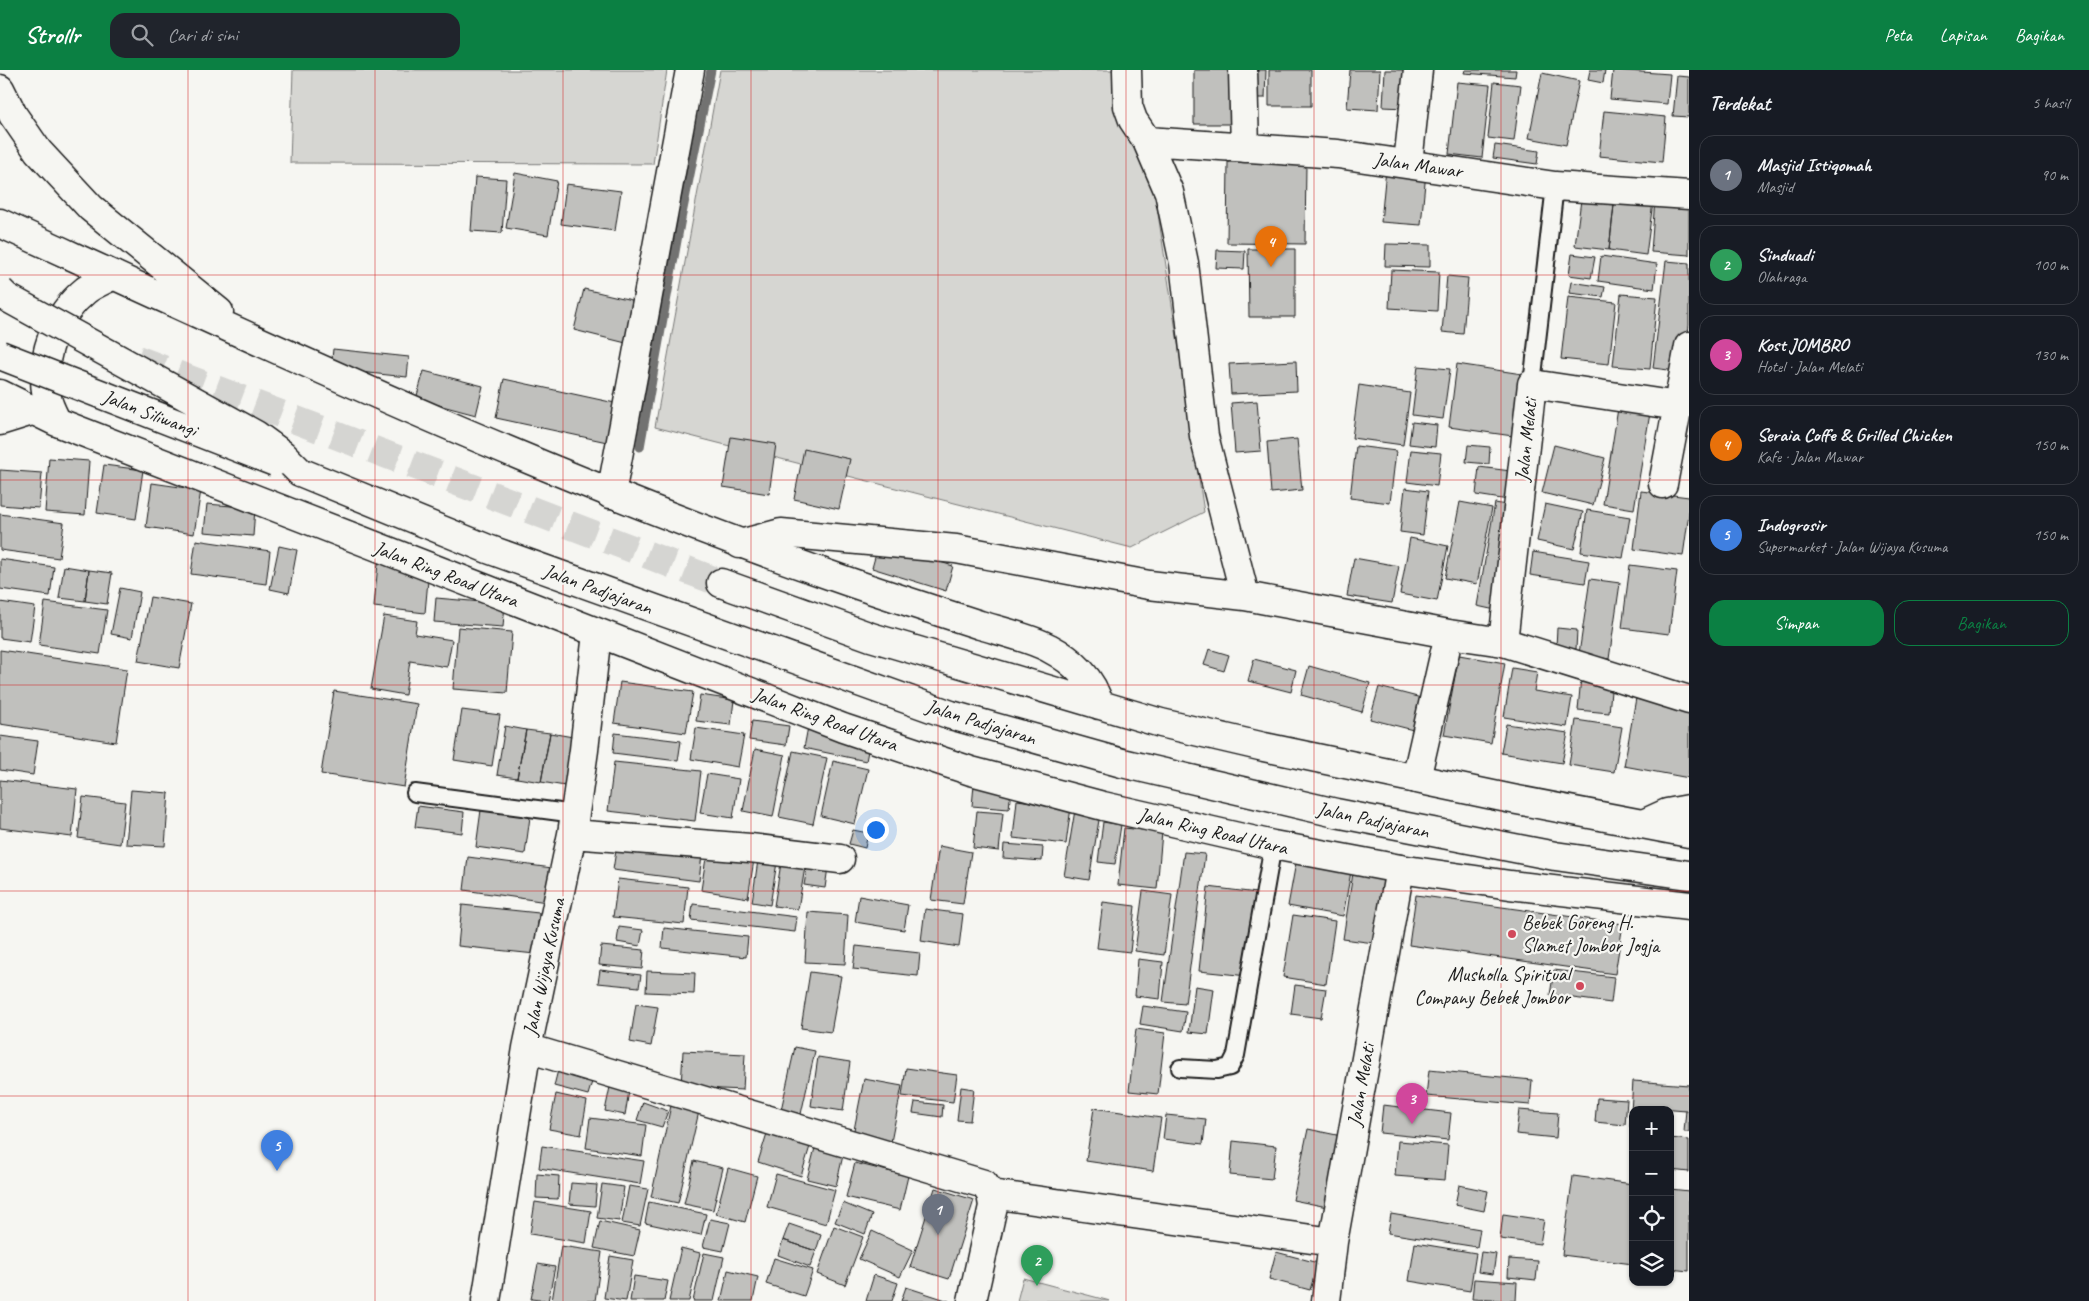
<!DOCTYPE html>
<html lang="id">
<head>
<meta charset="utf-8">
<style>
  body { margin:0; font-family:Caveat,sans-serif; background:#20242c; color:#f1f3f6 }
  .controls { position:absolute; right:15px; bottom:15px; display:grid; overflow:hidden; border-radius:10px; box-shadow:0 1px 4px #0004 }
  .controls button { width:45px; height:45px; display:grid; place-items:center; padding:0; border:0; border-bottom:1px solid #363941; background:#171b24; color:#f1f3f6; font:25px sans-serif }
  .you { position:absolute; left:875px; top:759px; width:18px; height:18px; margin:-12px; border:4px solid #fff; border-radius:50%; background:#1a73e8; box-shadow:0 0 0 8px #1a73e833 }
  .badge { display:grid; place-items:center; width:32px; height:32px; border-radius:50%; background:#0b8043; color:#fff; font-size:16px; font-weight:700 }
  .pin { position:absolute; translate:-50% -41px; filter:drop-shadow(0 1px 2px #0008) }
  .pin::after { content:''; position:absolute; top:26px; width:18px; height:15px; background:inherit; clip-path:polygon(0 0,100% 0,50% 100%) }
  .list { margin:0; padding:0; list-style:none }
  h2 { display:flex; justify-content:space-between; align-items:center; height:65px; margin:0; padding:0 20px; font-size:21px }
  h2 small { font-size:16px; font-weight:400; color:#9ea1a6 }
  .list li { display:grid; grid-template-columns:32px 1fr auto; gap:15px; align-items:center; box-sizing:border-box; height:80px; margin:0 10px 10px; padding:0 10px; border:1px solid #363941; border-radius:15px }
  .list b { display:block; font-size:19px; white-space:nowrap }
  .list p { margin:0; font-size:16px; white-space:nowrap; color:#9ea1a6 }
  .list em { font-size:16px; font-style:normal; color:#9ea1a6 }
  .actions { display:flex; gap:10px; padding:15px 20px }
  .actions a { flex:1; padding:11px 0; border:1px solid #0b8043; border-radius:15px; text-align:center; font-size:18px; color:#0b8043 }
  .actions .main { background:#0b8043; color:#fff }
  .icon { flex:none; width:28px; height:28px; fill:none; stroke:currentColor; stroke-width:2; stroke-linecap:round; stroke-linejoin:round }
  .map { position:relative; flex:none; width:1689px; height:1231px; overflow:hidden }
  header { display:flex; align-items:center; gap:30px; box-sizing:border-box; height:70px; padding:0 25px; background:#0b8043; color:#fff }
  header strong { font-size:24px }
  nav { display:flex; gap:28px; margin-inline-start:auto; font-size:18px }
  .search { width:350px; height:45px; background:#20242c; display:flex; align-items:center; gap:12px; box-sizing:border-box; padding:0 18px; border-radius:15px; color:#9ea1a6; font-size:19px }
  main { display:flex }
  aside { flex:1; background:#171b24 }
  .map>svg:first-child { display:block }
</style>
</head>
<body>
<header>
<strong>Strollr</strong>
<div class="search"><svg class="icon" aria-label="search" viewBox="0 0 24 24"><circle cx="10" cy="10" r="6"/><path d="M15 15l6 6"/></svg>Cari di sini</div>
<nav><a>Peta</a><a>Lapisan</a><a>Bagikan</a></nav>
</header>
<main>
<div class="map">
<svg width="1689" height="1231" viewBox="0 0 1689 1231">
  <rect width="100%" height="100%" fill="#f6f6f2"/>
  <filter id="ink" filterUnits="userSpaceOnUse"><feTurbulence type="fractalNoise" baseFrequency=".02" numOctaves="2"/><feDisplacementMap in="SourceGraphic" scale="10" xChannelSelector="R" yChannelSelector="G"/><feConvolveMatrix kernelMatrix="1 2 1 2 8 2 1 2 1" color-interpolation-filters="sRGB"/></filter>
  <g filter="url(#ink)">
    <!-- green -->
    <path fill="#d6d6d2" stroke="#797977" d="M293,0H667L653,94L290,93Z
      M720,0H1117L1120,46L1154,118L1204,442L1132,478L655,357Z
      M1023,1208L1110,1231H1017Z"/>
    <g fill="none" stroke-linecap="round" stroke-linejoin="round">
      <!-- stream -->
      <path stroke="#727271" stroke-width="9" d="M640,377L680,154L711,0"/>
    </g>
    <!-- building -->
    <path fill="#c0c0bd" stroke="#1c1c1c" d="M1194,0H1232L1233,54H1194Z
      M1247,0H1266L1265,28H1246Z
      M1269,0H1311V36H1269Z
      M1350,0H1380L1378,40L1347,38Z
      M1385,0H1406L1405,38L1383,37Z
      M1465,0H1516L1515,7L1464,3Z
      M1590,0H1605L1603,13L1588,10Z
      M1613,0L1670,4L1667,34L1610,29Z
      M1542,3L1579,11L1566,75L1529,68Z
      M1677,6L1689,7V47L1673,46Z
      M1457,12L1490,15L1482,88L1449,84Z
      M1494,12L1521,15L1514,71L1488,68Z
      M1604,41L1666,47L1662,92L1599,86Z
      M1495,75L1539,81L1537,94L1493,88Z
      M1228,92L1306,93L1305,174L1227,173Z
      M1386,99L1426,102L1421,155L1381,152Z
      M515,103L557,111L548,165L506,158Z
      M475,107L506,109L502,163L471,161Z
      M566,114L621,121L615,161L561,154Z
      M1582,122L1615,126L1609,180L1575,176Z
      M1615,126L1653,132L1646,185L1609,180Z
      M1655,129L1689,132V185L1651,182Z
      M1386,174L1430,175V197L1385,196Z
      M1248,179H1295V247H1249Z
      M1217,180L1245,181L1244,199L1216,198Z
      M1572,184L1595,187L1591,208L1569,205Z
      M1601,186L1657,194L1654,219L1598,211Z
      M1666,191L1689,193V255L1684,302L1653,298Z
      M1391,200L1439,202L1437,241L1389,238Z
      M1447,206L1468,208L1463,264L1442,262Z
      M1571,212L1605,217L1603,227L1569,223Z
      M584,219L636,231L626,273L574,260Z
      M1621,224L1657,227L1650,299L1613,296Z
      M1568,227L1616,232L1609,294L1561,289Z
      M333,279L409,287L407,307L331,299Z
      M1296,291L1297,321L1231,324L1229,294Z
      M1457,294L1522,304L1513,366L1449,357Z
      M1418,296L1450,299L1443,349L1412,345Z
      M424,301L483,316L476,345L416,329Z
      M504,309L615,333L607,372L496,348Z
      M1359,315L1410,323L1403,375L1352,368Z
      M1257,331L1261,381L1235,383L1231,333Z
      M1619,332L1651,337L1634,439L1603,434Z
      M1412,352L1437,355L1435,377L1409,374Z
      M731,367L776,374L769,424L723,417Z
      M1297,369L1302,420L1271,423L1267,372Z
      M1468,375L1490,377L1489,394L1466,392Z
      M1554,375L1605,388L1593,435L1542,423Z
      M1356,376L1396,381L1390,433L1350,428Z
      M804,379L850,389L839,439L794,429Z
      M1411,380L1441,383L1437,416L1407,412Z
      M49,388L89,391L85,445L45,442Z
      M104,395L143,400L136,449L97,443Z
      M1479,397L1519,402L1515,431L1476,425Z
      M0,400L42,403L39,438L0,435Z
      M152,413L201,420L194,464L146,457Z
      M1405,418L1428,421L1423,465L1400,462Z
      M1641,421L1689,427V443L1683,486L1634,479Z
      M1460,432L1492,438L1477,514L1445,508Z
      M1495,433L1518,437L1500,541L1477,536Z
      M207,434L255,438L253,466L204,462Z
      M1545,434L1583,442L1574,479L1537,471Z
      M1587,440L1630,447L1623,488L1581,482Z
      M0,444L64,453L59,488L0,480Z
      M1410,468L1448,476L1437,531L1400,524Z
      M196,470L270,481L266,514L191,504Z
      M879,473L953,496L946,521L872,498Z
      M279,476L297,480L289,523L270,519Z
      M1533,482L1589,491L1585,513L1530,505Z
      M1354,488L1399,496L1392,533L1347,526Z
      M0,489L54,497L50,526L0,519Z
      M378,493L429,499L425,543L374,537Z
      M1630,495L1677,501L1669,564L1622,558Z
      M64,496L89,500L85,531L59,528Z
      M89,500L112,503L107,534L85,531Z
      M1590,509L1620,513L1609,589L1579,584Z
      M120,518L140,522L132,568L111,564Z
      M150,527L191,534L179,598L138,591Z
      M436,528L505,534L503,557L434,552Z
      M0,532L35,537L30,572L0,568Z
      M45,532L107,540L100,584L39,575Z
      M384,546L417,551L415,564L452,570L447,597L410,591L405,625L371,619Z
      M458,557L512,562L507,623L453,619Z
      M1557,558L1577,560L1576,579L1556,577Z
      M1209,579L1229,585L1224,601L1204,595Z
      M0,580L127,599L116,672L0,654Z
      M1459,585L1505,593L1491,673L1444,665Z
      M1254,589L1296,600L1291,622L1248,611Z
      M1309,596L1370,613L1362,642L1301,625Z
      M1512,598L1537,602L1534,621L1572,627L1567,657L1504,647Z
      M1581,607L1612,610L1609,643L1578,640Z
      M620,612L693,622L686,663L614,653Z
      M1379,617L1433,631L1425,663L1370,649Z
      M334,621L417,634L404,717L321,704Z
      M700,625L734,630L731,655L696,651Z
      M1636,628L1689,637V708L1624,696Z
      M462,640L500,645L492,696L454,690Z
      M1576,650L1622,657L1614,702L1569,695Z
      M752,651L789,656L786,675L749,670Z
      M1506,654L1568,663L1562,693L1501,683Z
      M505,656L526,660L517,708L497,705Z
      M808,657L870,671L866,691L804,678Z
      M696,658L744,665L738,697L691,689Z
      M526,660L550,663L541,712L517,708Z
      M550,663L573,667L565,716L541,712Z
      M615,663L681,671L678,691L613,683Z
      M0,666L38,671L33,705L0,700Z
      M755,679L785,685L773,747L743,741Z
      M793,681L827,688L813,754L779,747Z
      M833,691L868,699L855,754L821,746Z
      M614,692L701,701L695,751L608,741Z
      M707,704L739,709L733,748L700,743Z
      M0,710L77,719L72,767L0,758Z
      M974,715L1011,718L1009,739L972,736Z
      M131,720L169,723L165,776L126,774Z
      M83,727L125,732L120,774L78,768Z
      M1017,730L1071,737L1066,774L1013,768Z
      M418,736L464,742L462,763L415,757Z
      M481,740L530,747L525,784L476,777Z
      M1075,740L1100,744L1089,810L1064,806Z
      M977,741L1003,743L999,781L973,778Z
      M1103,752L1121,755L1115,794L1098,792Z
      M1124,758L1162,762L1157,819L1118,815Z
      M853,760L868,763L865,778L849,774Z
      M617,774L702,784L699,811L613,800Z
      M1004,774L1043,777L1042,791L1003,788Z
      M708,775L755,783L748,828L701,820Z
      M939,776L971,782L963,834L931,830Z
      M1184,782L1205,784L1185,934L1163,932Z
      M759,783L778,786L770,835L752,832Z
      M468,787L552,798L547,832L464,820Z
      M782,787L806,791L798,839L774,836Z
      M809,787L829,790L825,818L804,815Z
      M1297,787L1352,796L1343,846L1288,836Z
      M1353,803L1391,808L1382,874L1343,869Z
      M618,809L688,817L684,854L613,847Z
      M1208,817L1257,823L1248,906L1199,901Z
      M1143,821L1172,825L1164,885L1135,881Z
      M1416,825L1623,854L1615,904L1409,875Z
      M859,826L908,835L904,860L855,852Z
      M1103,832L1135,836L1130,882L1097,878Z
      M693,834L797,847L795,862L691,850Z
      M462,835L539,843L535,884L458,876Z
      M925,839L963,844L959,877L921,871Z
      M808,842L848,845L845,894L805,892Z
      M1293,845L1335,851L1326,914L1283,907Z
      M619,857L643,860L640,876L617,872Z
      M664,858L748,867L746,887L662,878Z
      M601,876L644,880L642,899L599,895Z
      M856,876L920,883L918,906L853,899Z
      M1138,889L1163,892L1160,929L1135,926Z
      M600,900L641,905L639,917L598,913Z
      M1554,900L1614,907L1611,933L1550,925Z
      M647,901L695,903L694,924L646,922Z
      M810,902L841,906L831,962L801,958Z
      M1295,915L1326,919L1321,948L1291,944Z
      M1195,916L1214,919L1208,964L1189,962Z
      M636,934L658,937L651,976L630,972Z
      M1143,936L1186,942L1183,961L1140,954Z
      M1136,959L1165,963L1158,1024L1129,1021Z
      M795,977L815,981L801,1044L781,1040Z
      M683,981L745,984L743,1020L681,1017Z
      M818,987L850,992L843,1041L811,1036Z
      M559,996L594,1005L588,1025L554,1016Z
      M906,998L957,1005L953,1032L902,1026Z
      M1429,1000L1532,1010L1530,1035L1426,1026Z
      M864,1009L902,1016L890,1077L852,1070Z
      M1633,1011L1689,1015V1062H1684L1686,1040L1649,1037V1040H1633V1057H1630Z
      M610,1017L629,1021L625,1045L605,1041Z
      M961,1017L974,1019L970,1051L957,1050Z
      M556,1024L587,1031L581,1065L549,1059Z
      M1597,1028L1627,1030L1625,1055L1595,1052Z
      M672,1031L700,1037L678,1133L651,1127Z
      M643,1032L668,1041L662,1057L637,1050Z
      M915,1032L943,1035L942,1047L913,1043Z
      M1383,1035L1451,1043L1448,1070L1380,1063Z
      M1094,1038L1161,1048L1153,1101L1086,1091Z
      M1519,1040L1558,1043L1556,1068L1516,1064Z
      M1166,1045L1206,1049L1203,1074L1163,1069Z
      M590,1048L646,1055L642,1086L586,1078Z
      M1308,1059L1346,1067L1332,1138L1293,1130Z
      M768,1060L811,1073L801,1106L758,1092Z
      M1670,1068L1689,1070V1102L1670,1100Z
      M1233,1071L1276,1076L1272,1109L1230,1105Z
      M1398,1071L1448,1075L1445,1110L1395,1106Z
      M816,1074L844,1081L836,1116L807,1109Z
      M542,1076L644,1091L640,1114L539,1098Z
      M694,1091L723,1098L713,1140L684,1134Z
      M855,1093L908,1106L900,1140L846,1127Z
      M728,1098L757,1106L745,1152L716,1144Z
      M537,1104L559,1106L558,1129L536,1128Z
      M776,1104L835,1120L826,1154L767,1137Z
      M1573,1106L1633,1114V1194L1562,1185Z
      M571,1113L597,1115L595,1136L569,1134Z
      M602,1114L624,1117L619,1151L597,1148Z
      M1459,1115L1488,1121L1484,1141L1455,1135Z
      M629,1116L648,1119L640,1156L622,1153Z
      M935,1118L974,1130L949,1209L910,1197Z
      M1670,1119L1689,1121V1201L1670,1199Z
      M535,1132L591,1141L586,1173L530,1164Z
      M649,1132L706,1144L701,1165L645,1153Z
      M843,1133L872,1145L865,1164L835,1152Z
      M1391,1144L1480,1159L1477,1177L1388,1163Z
      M1503,1144L1544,1150L1540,1174L1500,1169Z
      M710,1149L730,1153L723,1181L703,1177Z
      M600,1151L640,1160L634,1186L594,1178Z
      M789,1154L821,1165L816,1181L783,1170Z
      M834,1156L863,1167L845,1215L817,1204Z
      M872,1161L913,1180L900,1207L859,1189Z
      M783,1170L816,1181L810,1197L778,1185Z
      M1415,1173L1476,1183L1470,1221L1409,1211Z
      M561,1176L602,1182L595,1231H552Z
      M681,1178L700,1183L689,1231H669Z
      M1276,1182L1318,1193L1310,1220L1269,1209Z
      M1481,1182L1496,1184L1493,1204L1478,1202Z
      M704,1183L724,1187L714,1231H693Z
      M610,1186L633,1190L626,1231L604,1228Z
      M774,1188L813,1200L804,1226L766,1214Z
      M1509,1189L1538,1191L1536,1210L1508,1207Z
      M538,1194L555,1197L548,1231L531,1229Z
      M728,1200L758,1207L753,1231H721Z
      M874,1205L898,1213L892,1231H866Z
      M634,1206L668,1211L664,1231H630Z
      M1474,1209L1517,1212L1516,1231L1472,1229Z
      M906,1217L949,1231H901Z"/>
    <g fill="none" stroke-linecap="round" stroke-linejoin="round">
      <!-- trunk-tunnel -->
      <path stroke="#d5d5d2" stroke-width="28" stroke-dasharray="28 14" stroke-linecap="butt" d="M137,289L721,513"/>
      <defs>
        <path id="service" d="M1532,314L1555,116
          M415,723L575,744
          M1180,998L1217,1000L1230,997L1236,985L1273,775"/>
        <path id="minor" d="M1127,0L1128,36L1133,50L1147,71L1169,122L1184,193L1204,366L1245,526L1449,564L1503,572L1689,630
          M1243,0L1245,78
          M1147,71L1338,84L1555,116L1689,125
          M1408,93L1418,0
          M1663,414L1689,276
          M610,424L614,408L690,0
          M740,474L781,463L956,479L1149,515L1245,526
          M1503,572L1532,314L1678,336
          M1416,709L1449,564
          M572,764L750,778L840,789
          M527,978L984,1114L991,1124L993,1136L972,1231
          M991,1124L1333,1172
          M486,1231L527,978L572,764L584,680L597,563
          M1326,1231L1333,1172L1400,799"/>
        <path id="tertiary" d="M0,324L57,352L843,658L971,701L1103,736L1273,775L1400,799L1510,815L1689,836
          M57,352C53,344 48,335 47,327C39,288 55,245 86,220C94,214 105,210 113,205
          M1643,754L1667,743L1689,739"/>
        <path id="primary" d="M0,351L32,341"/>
        <path id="trunk" d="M0,19L13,45L38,81L91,138L219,242
          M0,153C275,279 549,408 835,507C883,524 931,539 980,555C1000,561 1031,568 1049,578C1072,590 1093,609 1099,635
          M300,402L488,479L951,645L1122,693L1336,743L1555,786L1689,805
          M721,513L871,567L1161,653L1264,677L1512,729L1689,763"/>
      </defs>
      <!-- service casing -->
      <use href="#service" stroke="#1c1c1c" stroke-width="20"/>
      <!-- minor casing -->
      <use href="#minor" stroke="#1c1c1c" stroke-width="31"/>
      <!-- tertiary casing -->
      <use href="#tertiary" stroke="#1c1c1c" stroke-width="31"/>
      <!-- primary casing -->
      <use href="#primary" stroke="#1c1c1c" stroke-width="31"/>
      <!-- trunk casing -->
      <use href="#trunk" stroke="#1c1c1c" stroke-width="31"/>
      <!-- service -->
      <use href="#service" stroke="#f6f6f2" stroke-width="16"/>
      <!-- minor -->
      <use href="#minor" stroke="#f6f6f2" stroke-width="28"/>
      <!-- tertiary -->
      <use href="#tertiary" stroke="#f6f6f2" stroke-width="28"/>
      <!-- primary -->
      <use href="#primary" stroke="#f6f6f2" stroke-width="28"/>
      <!-- trunk -->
      <use href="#trunk" stroke="#f6f6f2" stroke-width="28"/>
      <defs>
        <path id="trunk-bridge" d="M0,221L6,227L256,365L282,384L300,402
          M0,285L275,392"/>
      </defs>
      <!-- trunk-bridge casing -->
      <use href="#trunk-bridge" stroke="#1c1c1c" stroke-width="31" stroke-linecap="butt"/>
      <!-- trunk-bridge -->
      <use href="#trunk-bridge" stroke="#f6f6f2" stroke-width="28"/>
    </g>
  </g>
  <!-- grid -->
  <path fill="none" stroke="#d62828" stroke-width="1" stroke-opacity="0.55" d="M188,0V1231M375,0V1231M563,0V1231M751,0V1231M938,0V1231M1126,0V1231M1314,0V1231M1501,0V1231M0,205H1689M0,410H1689M0,615H1689M0,821H1689M0,1026H1689"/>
  <!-- markers -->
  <g fill="#d1495b" stroke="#f6f6f2" stroke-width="2">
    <circle cx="1512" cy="864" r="5"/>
    <circle cx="1580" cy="916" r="5"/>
  </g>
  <g text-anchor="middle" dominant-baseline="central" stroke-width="4.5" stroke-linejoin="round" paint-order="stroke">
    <!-- street labels -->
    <g font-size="20" fill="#1c1c1c" stroke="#f6f6f2">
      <text transform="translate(1418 95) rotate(8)">Jalan Mawar</text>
      <text transform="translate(150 343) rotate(21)">Jalan Siliwangi</text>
      <text transform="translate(1526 370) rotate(-84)">Jalan Melati</text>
      <text transform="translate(446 504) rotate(21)">Jalan Ring Road Utara</text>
      <text transform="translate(598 519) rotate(20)">Jalan Padjajaran</text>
      <text transform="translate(825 649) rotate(20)">Jalan Ring Road Utara</text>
      <text transform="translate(981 652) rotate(17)">Jalan Padjajaran</text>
      <text transform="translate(1373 750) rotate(12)">Jalan Padjajaran</text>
      <text transform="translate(1213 761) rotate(13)">Jalan Ring Road Utara</text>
      <text transform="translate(544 897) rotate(-78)">Jalan Wijaya Kusuma</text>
      <text transform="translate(1361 1015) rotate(-80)">Jalan Melati</text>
    </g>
    <!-- poi labels -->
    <g font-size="20" fill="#1c1c1c" stroke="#f6f6f2" text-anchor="start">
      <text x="1522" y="852">Bebek Goreng H.<tspan x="1522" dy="23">Slamet Jombor Jogja</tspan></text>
      <text x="1570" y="904" text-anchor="end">Musholla Spiritual<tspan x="1570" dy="23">Company Bebek Jombor</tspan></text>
    </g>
  </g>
</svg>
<div class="controls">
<button>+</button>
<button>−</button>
<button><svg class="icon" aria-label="locate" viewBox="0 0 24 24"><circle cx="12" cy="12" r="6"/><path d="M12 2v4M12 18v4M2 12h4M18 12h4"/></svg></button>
<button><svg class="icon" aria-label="layers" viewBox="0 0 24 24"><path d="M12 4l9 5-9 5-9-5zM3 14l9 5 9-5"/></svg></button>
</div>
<div class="you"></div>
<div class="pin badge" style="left:938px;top:1165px;background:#6b7280">1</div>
<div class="pin badge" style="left:1037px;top:1216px;background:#2e9e5b">2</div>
<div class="pin badge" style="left:1412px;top:1054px;background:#d1479c">3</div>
<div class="pin badge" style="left:1271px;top:197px;background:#e8710a">4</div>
<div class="pin badge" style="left:277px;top:1101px;background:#3f7fe0">5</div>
</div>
<aside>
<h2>Terdekat<small>5 hasil</small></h2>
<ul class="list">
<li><span class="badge" style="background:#6b7280">1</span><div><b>Masjid Istiqomah</b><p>Masjid</p></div><em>90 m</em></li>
<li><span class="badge" style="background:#2e9e5b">2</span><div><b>Sinduadi</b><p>Olahraga</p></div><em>100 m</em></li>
<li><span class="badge" style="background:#d1479c">3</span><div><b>Kost JOMBRO</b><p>Hotel · Jalan Melati</p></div><em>130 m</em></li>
<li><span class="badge" style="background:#e8710a">4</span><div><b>Seraia Coffe &amp; Grilled Chicken</b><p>Kafe · Jalan Mawar</p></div><em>150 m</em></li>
<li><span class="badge" style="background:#3f7fe0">5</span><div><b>Indogrosir</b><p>Supermarket · Jalan Wijaya Kusuma</p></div><em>150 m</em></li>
</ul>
<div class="actions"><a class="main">Simpan</a><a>Bagikan</a></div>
</aside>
</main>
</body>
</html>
